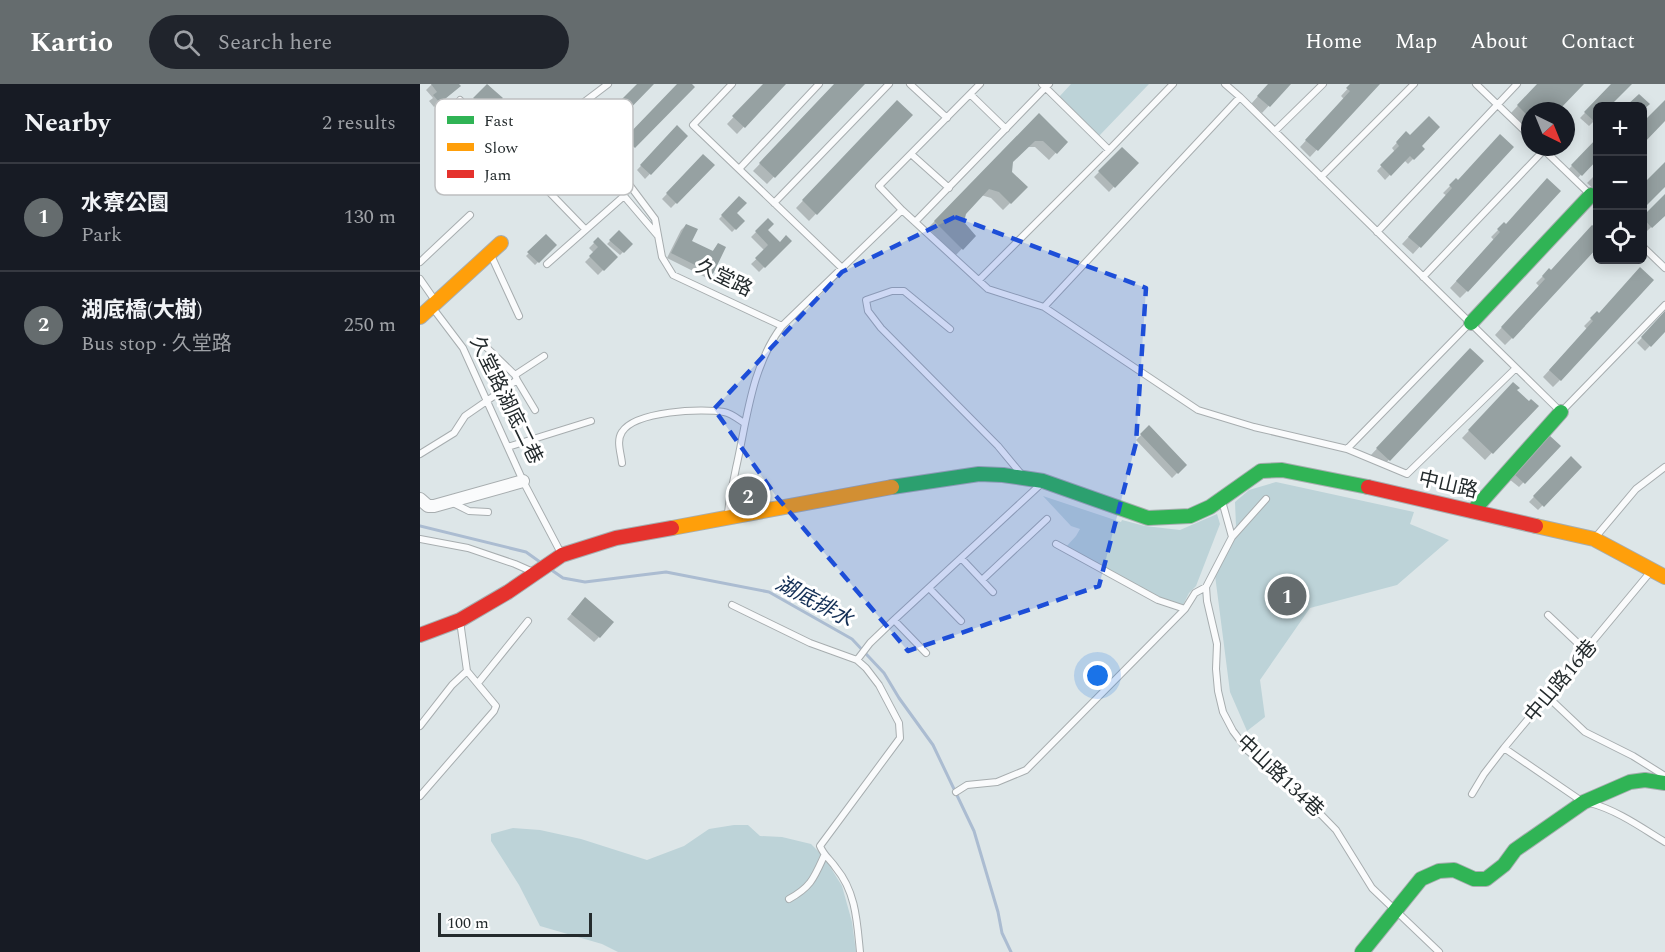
<!DOCTYPE html>
<html lang="en">
<head>
<meta charset="utf-8">
<style>
  body { margin:0; font-family:Spectral,"Noto Sans TC",serif; background:#20242c; color:#f1f3f6 }
  .controls { position:absolute; right:18px; top:18px; display:grid; overflow:hidden; border-radius:9px; box-shadow:0 3px 15px #0003 }
  .controls button { width:54px; height:54px; display:grid; place-items:center; padding:0; border:0; border-bottom:2px solid #363941; background:#171b24; color:#f1f3f6; font:30px sans-serif }
  .compass { position:absolute; left:1101px; top:18px; width:54px; height:54px; border-radius:50%; background:#171b24; box-shadow:0 3px 15px #0003; rotate:137deg }
  .scale { position:absolute; left:18px; bottom:15px; width:154px; box-sizing:border-box; padding-left:6px; border:3px solid #242b2d; border-top:0; font-size:16px; line-height:21px; white-space:nowrap; color:#242b2d; -webkit-text-stroke:4px #fff; paint-order:stroke }
  .you { position:absolute; left:678px; top:592px; width:21px; height:21px; margin:-15px; border:4px solid #fff; border-radius:50%; background:#1a73e8; box-shadow:0 0 0 9px #1a73e833 }
  .badge { display:grid; place-items:center; width:39px; height:39px; border-radius:50%; background:#656c6e; color:#fff; font-size:20px; font-weight:700 }
  .pin { position:absolute; translate:-50% -50%; border:3px solid #fff; box-shadow:0 2px 6px #0006 }
  .list { margin:0; padding:0; list-style:none }
  h2 { display:flex; justify-content:space-between; align-items:center; height:78px; margin:0; padding:0 24px; font-size:26px }
  h2 small { font-size:20px; font-weight:400; color:#9ea1a6 }
  .list li { display:grid; grid-template-columns:39px 1fr auto; gap:18px; align-items:center; box-sizing:border-box; height:108px; padding:0 24px; border-top:2px solid #363941 }
  .list b { display:block; font-size:22px; white-space:nowrap }
  .list p { margin:0; font-size:20px; white-space:nowrap; color:#9ea1a6 }
  .list em { font-size:20px; font-style:normal; color:#9ea1a6 }
  .icon { flex:none; width:33px; height:33px; fill:none; stroke:currentColor; stroke-width:2; stroke-linecap:round; stroke-linejoin:round }
  .map { position:relative; flex:none; width:1245px; height:868px; overflow:hidden }
  header { display:flex; align-items:center; gap:36px; box-sizing:border-box; height:84px; padding:0 30px; background:#656c6e; color:#fff }
  header strong { font-size:28px }
  nav { display:flex; gap:33px; margin-inline-start:auto; font-size:21px }
  .search { width:420px; height:54px; background:#20242c; display:flex; align-items:center; gap:15px; box-sizing:border-box; padding:0 21px; border-radius:33px; color:#9ea1a6; font-size:22px }
  main { display:flex }
  aside { flex:1; background:#171b24 }
  .map>svg:first-child { display:block }
</style>
</head>
<body>
<header>
<strong>Kartio</strong>
<div class="search"><svg class="icon" aria-label="search" viewBox="0 0 24 24"><circle cx="10" cy="10" r="6"/><path d="M15 15l6 6"/></svg>Search here</div>
<nav><a>Home</a><a>Map</a><a>About</a><a>Contact</a></nav>
</header>
<main>
<aside>
<h2>Nearby<small>2 results</small></h2>
<ul class="list">
<li><span class="badge">1</span><div><b>水寮公園</b><p>Park</p></div><em>130 m</em></li>
<li><span class="badge">2</span><div><b>湖底橋(大樹)</b><p>Bus stop · 久堂路</p></div><em>250 m</em></li>
</ul>
</aside>
<div class="map">
<svg width="1245" height="868" viewBox="0 0 1245 868">
  <rect width="100%" height="100%" fill="#dde6e8"/>
  <!-- green -->
  <path fill="#bdd3d8" d="M651,0H729L679,52L639,13Z
    M856,398L994,428L990,440L1029,456L977,501L890,524L840,596L845,633L827,647L810,608L795,491L816,442L815,418L829,406Z
    M623,412L701,438L702,436L725,442L760,446L797,430L800,440L776,502L769,509L762,523L737,514L645,464L656,452L660,445L651,442Z
    M314,741H328L340,752L362,753L391,760L404,773L422,802L432,838L436,868H198L182,860L120,842L99,801L71,757V750L93,744L120,746L161,755L227,776L264,762L289,745Z"/>
  <!-- shadow -->
  <path fill="#0003" d="M12,0H37L34,7L14,23L9,17L13,14L6,6Z
    M219,0H232L192,41L185,34Z
    M259,0H270L273,3L209,67L201,60Z
    M345,0H364L317,50L307,40Z
    M416,0H442L347,100L333,87Z
    M849,0H869L842,29L831,20Z
    M932,0H958L890,73L880,63L924,15L921,12Z
    M1118,0H1162L1136,27H1110V47L1091,29Z
    M1193,0H1210L1188,22H1178V33L1169,42L1160,34Z
    M68,1L81,14L64,31L51,18Z
    M477,18L491,31L389,137L376,124Z
    M619,31L646,58L629,76L615,63H606L591,78L590,88L606,103L583,126L571,114L561,111L544,129L543,138L554,152L535,172L508,144Z
    M257,44L266,52L225,95L217,86Z
    M986,49L1003,65L988,80L984,76L965,96L957,87L975,68L972,64Z
    M1178,55V73L1154,98L1145,89Z
    M1091,63L993,170L982,160L1027,112L1023,109L1036,96L1038,98Z
    M702,65L716,79L689,108L674,93Z
    M283,72L293,81L251,124L242,115Z
    M1178,88V106L1176,107L1167,99Z
    M1245,112V130L1226,148L1222,144V135Z
    M319,114L315,129L323,137L312,148L299,135Z
    M348,136L346,146L360,160L370,157L339,188L331,180L345,167L331,153Z
    M1084,140L1086,142L1047,207L1040,214L1030,204L1074,156L1071,153Z
    M266,141L270,157L292,168L298,160L292,189L287,194L247,174L261,146Z
    M199,148L211,160L200,171L187,160Z
    M126,152L135,161L115,181L106,172Z
    M178,155L196,173L178,191L165,178L174,169L169,164Z
    M1129,186L1131,188L1092,254L1085,261L1075,251L1119,202L1116,199Z
    M1177,229L1179,231L1140,296L1133,303L1123,293L1167,245L1164,242Z
    M1245,229V246L1225,267L1217,259Z
    M1050,266L1062,277L962,383L950,372Z
    M1093,300L1095,307L1109,320L1116,322L1065,376L1042,354Z
    M729,343L765,381L752,394L716,356Z
    M1138,362L1099,403L1089,395Z
    M1151,374L1160,383L1118,426L1109,418Z
    M160,520L179,553L174,558L147,535Z"/>
  <g fill="none" stroke-linecap="round" stroke-linejoin="round">
    <!-- stream -->
    <path stroke="#abbcd1" stroke-width="3" d="M0,442L106,468L120,478
      M130,485L143,494L165,498L246,488L349,508L432,555L464,589L479,614L513,661L554,747L578,828L582,849L591,868"/>
  </g>
  <!-- building -->
  <path fill="#96a1a2" d="M11,0H39L41,2L20,19L13,11L17,8Z
    M67,0L83,14L68,29L53,14Z
    M217,0H234L198,37L189,28Z
    M257,0H272L275,3L215,64L205,54Z
    M343,0H366L325,44L312,32Z
    M414,0H445L355,94L339,79Z
    M848,0H871L850,23L837,12Z
    M930,0H960L898,67L885,56L930,7L926,4Z
    M1117,0H1164L1138,27H1110V34L1097,21Z
    M1191,0H1212L1190,22H1178V35L1175,38L1164,28Z
    M1219,10L1230,20L1222,27V22H1206Z
    M477,16L493,31L397,131L382,116Z
    M1245,16V37L1222,61V39Z
    M619,29L648,58L637,70L623,57H615L593,78L592,88L608,103L591,120L579,108L569,105L546,130L544,138L556,152L543,166L514,137Z
    M1009,32L1020,43L1002,62L1005,65L994,76L990,72L971,92L960,81L979,62L976,58L986,47L990,51Z
    M257,41L268,52L231,91L220,81Z
    M1080,50L1094,63L1001,164L988,153L1032,104L1029,101L1036,94L1038,96Z
    M1178,53V75L1162,92L1151,81Z
    M702,63L719,79L695,104L678,87Z
    M283,70L295,81L257,120L246,109Z
    M1245,78V103L1222,126V101Z
    M1127,94L1141,107L1048,208L1036,197L1080,148L1077,145L1084,138L1086,140Z
    M1245,110V132L1232,144L1222,133Z
    M319,112L327,119L317,129L325,137L316,146L301,131Z
    M348,134L354,140L348,146L360,158L366,151L372,157L345,184L335,174L348,161L335,147Z
    M266,140L278,145L272,157L293,167L298,159L306,163L293,190L251,169Z
    M1172,141L1178,145V163L1093,255L1081,243L1125,195L1122,192L1129,184L1131,186Z
    M199,146L213,160L204,169L189,156Z
    M126,150L137,161L119,179L107,168Z
    M178,153L198,173L184,187L169,172L178,163L173,158Z
    M1220,183L1234,196L1141,297L1129,286L1173,237L1170,234L1177,227L1179,229Z
    M1245,227V248L1231,263L1221,253Z
    M1050,264L1064,277L970,377L956,364Z
    M1093,298L1100,304L1097,306L1109,317L1111,315L1119,322L1073,370L1048,346Z
    M729,341L767,381L758,390L720,350Z
    M1129,351L1141,362L1105,400L1093,389Z
    M1151,372L1162,383L1124,423L1113,412Z
    M165,513L194,538L180,554L151,530Z"/>
  <g fill="none" stroke-linecap="round" stroke-linejoin="round">
    <defs>
      <path id="lane" d="M188,0L159,22L139,46L171,76L202,91L235,135L242,173L253,191L362,242C331,283 327,336 316,384C313,400 309,414 308,430
        M312,0L273,41L422,184
        M490,0L527,34
        M1056,0L1110,52
        M550,10L586,45
        M820,13L1141,328L1245,221
        M40,16L165,145
        M855,47L903,0
        M1122,64L1178,118
        M689,66L753,0
        M491,70L529,104
        M102,78L139,46
        M319,85L399,0
        M901,93L994,0
        M354,119L469,0
        M482,126L459,102L560,0
        M495,138L629,0
        M957,148L1097,0
        M1222,162L1245,184
        M70,169L99,232
        M0,178L50,131
        M127,180L204,112L238,152
        M1003,193L1124,66
        M0,195L16,218
        M559,196L689,66L622,0
        M12,223L43,264L103,397L142,471
        M624,223L778,326L834,343L927,365L1050,239
        M362,242L482,126L568,205L624,223L820,13L805,0
        M530,245L484,207H472L446,216L448,227L461,244L578,362L602,391
        M63,260L95,291L97,296
        M95,291L124,272
        M88,363L171,337
        M927,365L987,390L1096,284
        M0,370L34,349L45,332L97,296L115,326
        M202,379C201,369 196,357 202,348C215,327 282,324 304,328C311,329 318,335 324,339
        M802,417L812,453L786,503L787,517L797,560L796,585L798,607L803,628L813,647L828,667L880,709L916,746L952,804L1019,868
        M31,418L49,427L68,428
        M812,453L846,415
        M0,455L48,464L95,480L113,488
        M1174,455L1216,405L1245,383
        M636,460L738,516L765,525L775,509L786,503
        M541,474L573,508
        M562,496L627,435
        M509,504L541,537
        M312,521L390,559L437,576L446,584L459,601L479,639L480,654L400,762C404,772 410,775 416,784C436,808 437,838 440,868
        M1128,531L1166,567
        M474,536L506,569
        M437,576L450,559L474,536L621,400
        M58,599L108,537
        M1128,613L1165,648L1213,672L1245,692
        M0,642L32,601L47,587
        M1084,664L1160,716
        M536,708L547,701L577,698L606,686L765,525
        M1052,710L1064,690L1084,664L1232,486
        M0,712L74,627L76,622L47,587L40,537
        M1170,719C1197,726 1222,744 1245,758
        M369,815C391,803 394,794 404,772"/>
      <path id="street" d="M0,415L8,422H14L103,397"/>
      <path id="fast" d="M1051,239L1171,111
        M472,403L559,390L583,391L623,397L728,434L770,432L790,423L841,387L862,386L948,403
        M1053,427L1141,328
        M942,868L1001,795L1019,787L1034,786L1054,795H1066L1084,781L1095,766L1164,718L1210,698L1225,696L1245,699"/>
      <path id="slow" d="M0,233L81,159
        M1116,442L1174,455L1245,493
        M252,444L472,403"/>
      <path id="jam" d="M948,403L1116,442
        M0,551L40,536L88,508L142,471L196,454L252,444"/>
    </defs>
    <!-- lane casing -->
    <use href="#lane" stroke="#a7adaf" stroke-width="8"/>
    <!-- street casing -->
    <use href="#street" stroke="#a7adaf" stroke-width="14"/>
    <!-- fast casing -->
    <use href="#fast" stroke="#a7adaf" stroke-width="16"/>
    <!-- slow casing -->
    <use href="#slow" stroke="#a7adaf" stroke-width="16"/>
    <!-- jam casing -->
    <use href="#jam" stroke="#a7adaf" stroke-width="16"/>
    <!-- lane -->
    <use href="#lane" stroke="#fafbfc" stroke-width="6"/>
    <!-- street -->
    <use href="#street" stroke="#fafbfc" stroke-width="12"/>
    <!-- fast -->
    <use href="#fast" stroke="#30b455" stroke-width="14"/>
    <!-- slow -->
    <use href="#slow" stroke="#ff9f0a" stroke-width="14"/>
    <!-- jam -->
    <use href="#jam" stroke="#e5322d" stroke-width="14"/>
  </g>
  <!-- marked area -->
  <path fill="#1d4ed8" fill-opacity="0.2" stroke="#1d4ed8" stroke-width="4.5" stroke-dasharray="12 8" stroke-linejoin="round" d="M535,133L726,204L716,359L679,502L488,567L356,412L294,325L422,188Z"/>
  <g text-anchor="middle" dominant-baseline="central" stroke-width="6" stroke-linejoin="round" paint-order="stroke">
    <!-- street labels -->
    <g font-size="20" fill="#242b2d" stroke="#fff">
      <text transform="translate(304 194) rotate(26)">久堂路</text>
      <text transform="translate(86 316) rotate(64)">久堂路湖底二巷</text>
      <text transform="translate(1028 401) rotate(13)">中山路</text>
      <text transform="translate(1141 597) rotate(-50)">中山路16巷</text>
      <text transform="translate(860 692) rotate(43)">中山路134巷</text>
    </g>
    <!-- water labels -->
    <g font-size="21" font-style="italic" fill="#122e55" stroke="#fff">
      <text transform="translate(394 518) rotate(28)">湖底排水</text>
    </g>
  </g>
  <!-- legend -->
  <rect x="15" y="15" width="198" height="96" rx="9" fill="#fff" stroke="#bdbfc0" stroke-width="1.5"/>
  <rect x="27" y="32" width="27" height="8" fill="#30b455"/>
  <rect x="27" y="59" width="27" height="8" fill="#ff9f0a"/>
  <rect x="27" y="86" width="27" height="8" fill="#e5322d"/>
  <g font-size="16" fill="#242b2d">
    <text x="64" y="42">Fast</text>
    <text x="64" y="69">Slow</text>
    <text x="64" y="96">Jam</text>
  </g>
</svg>
<div class="controls">
<button>+</button>
<button>−</button>
<button><svg class="icon" aria-label="locate" viewBox="0 0 24 24"><circle cx="12" cy="12" r="6"/><path d="M12 2v4M12 18v4M2 12h4M18 12h4"/></svg></button>
</div>
<svg class="compass" viewBox="-18 -18 36 36"><path d="M0-13l5 13h-10z" fill="#e53935"/><path d="M0 13l5-13h-10z" fill="#9ea1a6"/></svg>
<div class="scale">100 m</div>
<div class="you"></div>
<div class="pin badge" style="left:867px;top:512px">1</div>
<div class="pin badge" style="left:328px;top:412px">2</div>
</div>
</main>
</body>
</html>
